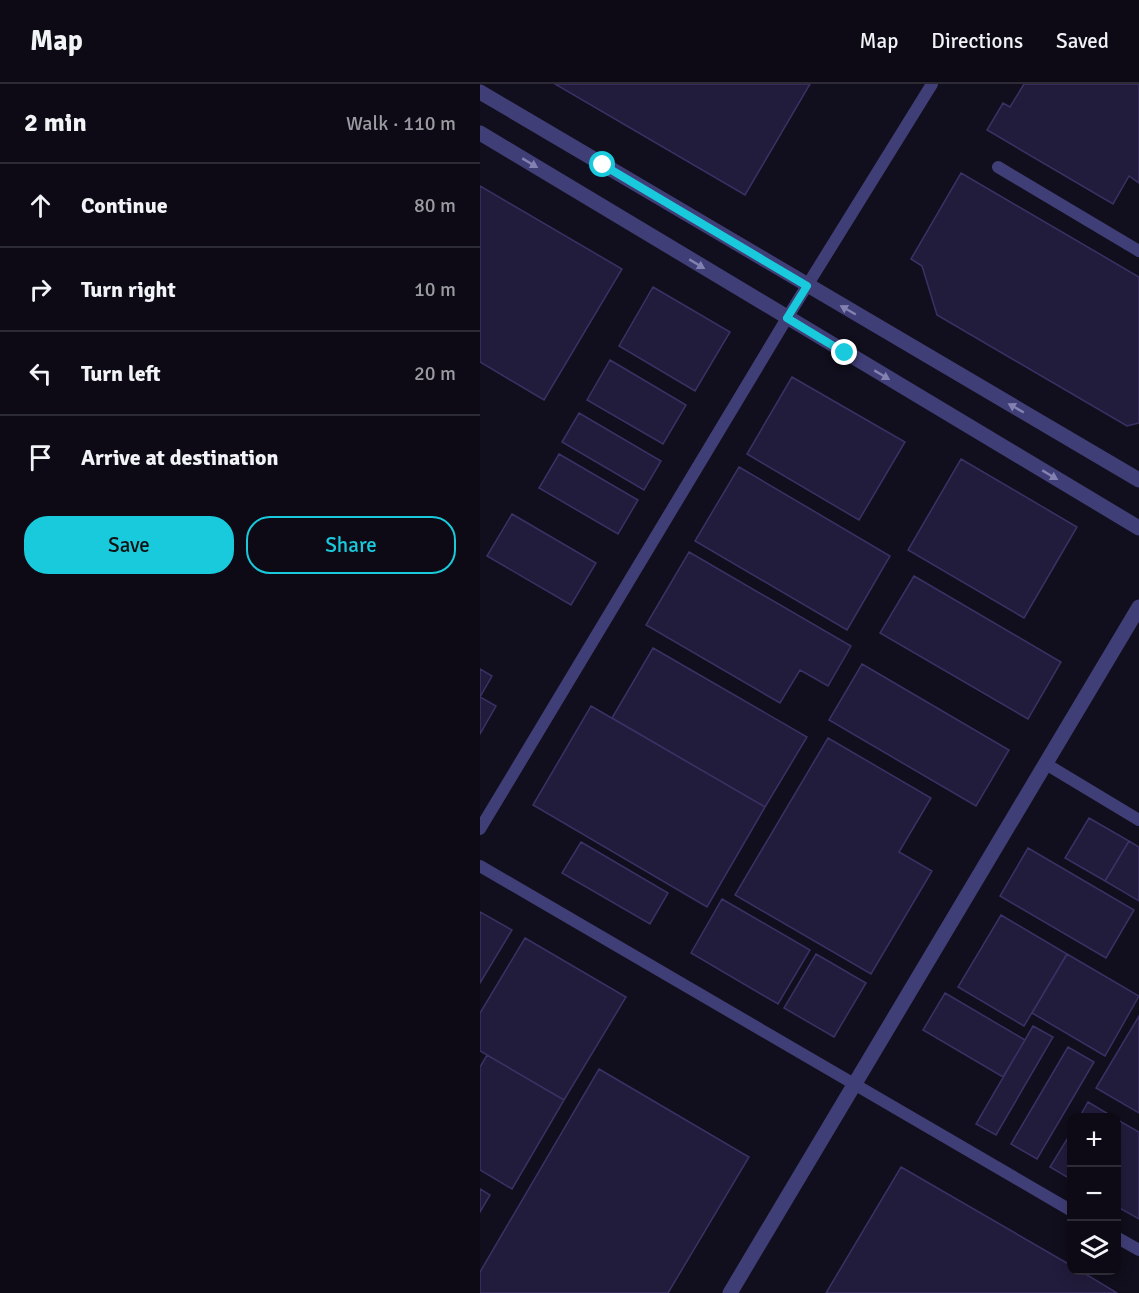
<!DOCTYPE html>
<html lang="en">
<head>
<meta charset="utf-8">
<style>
  body { margin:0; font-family:Signika,sans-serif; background:#1b1823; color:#f1f3f6 }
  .controls { position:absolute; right:18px; bottom:18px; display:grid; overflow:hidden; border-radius:12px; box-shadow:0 3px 15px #0003 }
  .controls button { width:54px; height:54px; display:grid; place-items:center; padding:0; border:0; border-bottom:2px solid #2d2b35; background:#0d0a16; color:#f1f3f6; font:30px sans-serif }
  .stop { position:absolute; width:18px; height:18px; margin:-14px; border:4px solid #19cadc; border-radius:50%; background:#fff }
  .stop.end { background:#19cadc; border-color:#fff; box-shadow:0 2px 6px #0008 }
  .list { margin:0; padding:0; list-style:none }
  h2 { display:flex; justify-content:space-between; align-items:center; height:78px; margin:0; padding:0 24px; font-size:26px }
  h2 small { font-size:20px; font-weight:400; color:#9a9aa1 }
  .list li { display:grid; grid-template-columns:39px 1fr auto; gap:18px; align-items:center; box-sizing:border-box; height:84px; padding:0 24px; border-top:2px solid #2d2b35 }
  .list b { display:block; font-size:22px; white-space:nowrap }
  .list em { font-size:20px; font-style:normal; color:#9a9aa1 }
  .actions { display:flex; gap:12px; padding:18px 24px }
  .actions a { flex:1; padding:14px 0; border:2px solid #19cadc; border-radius:24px; text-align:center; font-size:21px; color:#19cadc }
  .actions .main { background:#19cadc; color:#111 }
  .icon { flex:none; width:33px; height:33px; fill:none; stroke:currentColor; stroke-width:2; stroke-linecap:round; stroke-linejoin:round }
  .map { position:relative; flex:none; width:659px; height:1209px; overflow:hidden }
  header { display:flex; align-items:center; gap:36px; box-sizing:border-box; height:84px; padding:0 30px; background:#0d0a16; border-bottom:2px solid #2d2b35 }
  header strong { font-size:28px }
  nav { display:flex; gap:33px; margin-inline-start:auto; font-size:21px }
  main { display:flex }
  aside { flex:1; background:#0d0a16 }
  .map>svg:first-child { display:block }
</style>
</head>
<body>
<header>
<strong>Map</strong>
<nav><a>Map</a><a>Directions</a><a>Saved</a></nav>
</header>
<main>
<aside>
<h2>2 min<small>Walk · 110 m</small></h2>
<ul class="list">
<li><svg class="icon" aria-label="ahead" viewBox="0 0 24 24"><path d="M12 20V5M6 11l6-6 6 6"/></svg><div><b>Continue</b></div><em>80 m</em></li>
<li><svg class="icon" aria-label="right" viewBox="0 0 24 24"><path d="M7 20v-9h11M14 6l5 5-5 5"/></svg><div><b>Turn right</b></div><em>10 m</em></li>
<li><svg class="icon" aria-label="left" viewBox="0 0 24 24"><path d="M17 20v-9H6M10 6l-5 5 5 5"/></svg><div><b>Turn left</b></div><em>20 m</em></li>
<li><svg class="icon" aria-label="arrive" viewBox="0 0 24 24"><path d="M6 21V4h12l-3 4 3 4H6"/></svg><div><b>Arrive at destination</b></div></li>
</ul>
<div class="actions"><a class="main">Save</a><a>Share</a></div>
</aside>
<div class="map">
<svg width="659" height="1209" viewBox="0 0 659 1209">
  <rect width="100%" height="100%" fill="#110e1d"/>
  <!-- building -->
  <path fill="#221c3c" stroke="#3b3165" stroke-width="1.5" d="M75,0H330L265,111Z
    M544,0H659V99L649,92L633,120L507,46L523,19L530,23Z
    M481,89L659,193V339L647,342L457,231L442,182L431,175Z
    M0,102L142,185L64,316L0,278Z
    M173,203L250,248L215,307L139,262Z
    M130,276L206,321L183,360L107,316Z
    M312,293L425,358L379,436L267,370Z
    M99,329L181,377L164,406L82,358Z
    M79,370L158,416L138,450L59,404Z
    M481,375L597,443L544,534L428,466Z
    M259,383L410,472L367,546L215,457Z
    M32,430L116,479L91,521L7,472Z
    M209,468L371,562L348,602L320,586L300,619L166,541Z
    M434,492L581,578L548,635L400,549Z
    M173,564L327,653L285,723L132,634Z
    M382,580L529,666L496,722L349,636Z
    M0,585L12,592L0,613Z
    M0,613L16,622L0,650Z
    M111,622L285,723L227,823L53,721Z
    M348,654L451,714L419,768L452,787L391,890L255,811Z
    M609,734L649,757L625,797L585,774Z
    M649,757L659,763V817L625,797Z
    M101,758L188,809L170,840L82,789Z
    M548,764L654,826L626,874L520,812Z
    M242,815L330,866L298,920L211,869Z
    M0,828L32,846L0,899Z
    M521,831L587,870L544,942L478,903Z
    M45,854L146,913L84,1016L0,967V929Z
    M336,870L386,899L354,953L304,924Z
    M587,870L659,912L625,972L552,929Z
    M465,909L545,956L523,993L443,946Z
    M659,932V1029L616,1004Z
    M553,942L573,953L516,1051L496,1040Z
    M588,963L614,978L557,1075L531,1060Z
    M7,971L84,1016L32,1105L0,1086V983Z
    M119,985L269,1073L188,1209H0V1188Z
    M608,1018L635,1034H599Z
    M636,1035L659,1048V1135L636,1122Z
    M592,1047V1096L570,1083Z
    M421,1083L592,1182V1186H599L637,1209H346Z
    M0,1105L10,1111L0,1128Z"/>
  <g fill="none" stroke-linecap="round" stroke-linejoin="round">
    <!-- lane -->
    <path stroke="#403e77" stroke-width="12" d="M518,83L659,167
      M566,680L659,736
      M0,745L307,234L452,0
      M0,782L592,1127
      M636,1153L659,1166"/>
    <!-- street -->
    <path stroke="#403e77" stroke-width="15" d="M0,8L659,396
      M0,49L659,444
      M250,1209L659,523"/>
  </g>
  <!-- one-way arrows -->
  <defs><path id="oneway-solid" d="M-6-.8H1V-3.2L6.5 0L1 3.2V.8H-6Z" transform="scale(1.5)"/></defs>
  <g fill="#8380b2">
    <use href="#oneway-solid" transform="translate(50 79) rotate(31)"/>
    <use href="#oneway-solid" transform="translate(217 180) rotate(31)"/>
    <use href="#oneway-solid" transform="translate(368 226) rotate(-150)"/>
    <use href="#oneway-solid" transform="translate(402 291) rotate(31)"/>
    <use href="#oneway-solid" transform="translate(536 324) rotate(-150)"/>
    <use href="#oneway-solid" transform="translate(570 391) rotate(31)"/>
  </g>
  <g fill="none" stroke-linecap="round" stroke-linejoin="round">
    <!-- route -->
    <path stroke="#19cadc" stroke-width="8" d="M123,81L327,202L307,234L365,269"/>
  </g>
</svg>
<div class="controls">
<button>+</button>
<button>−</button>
<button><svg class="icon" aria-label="layers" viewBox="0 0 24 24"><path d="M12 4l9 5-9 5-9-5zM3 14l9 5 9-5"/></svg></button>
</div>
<div class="stop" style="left:123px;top:81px"></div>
<div class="stop end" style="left:365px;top:269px"></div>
</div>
</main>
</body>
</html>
